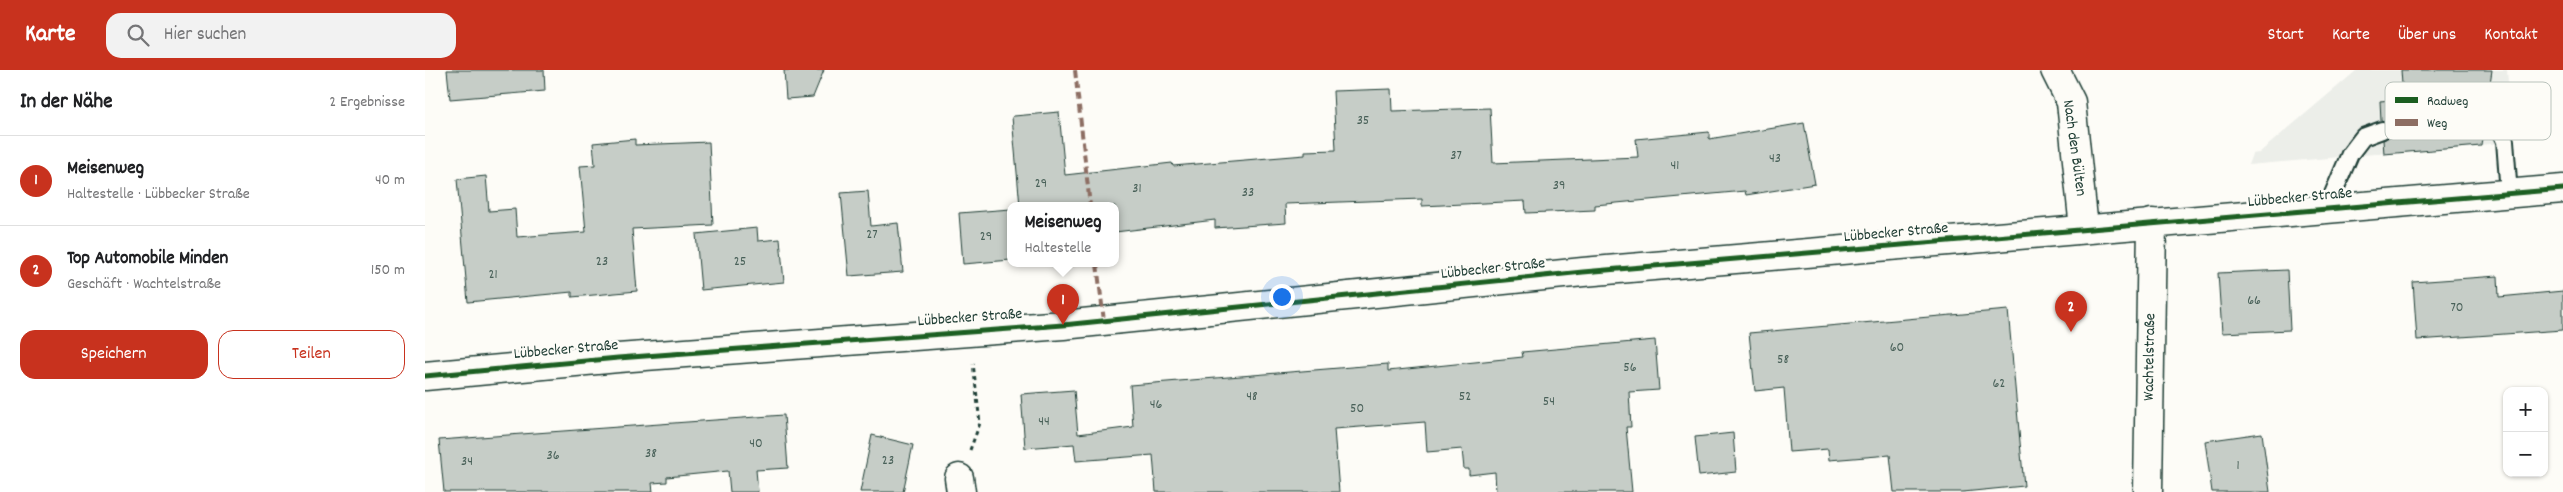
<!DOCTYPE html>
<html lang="de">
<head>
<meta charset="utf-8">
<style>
  body { margin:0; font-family:Dekko,sans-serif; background:#f2f2f2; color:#202124 }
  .controls { position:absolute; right:15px; bottom:15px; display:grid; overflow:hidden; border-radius:10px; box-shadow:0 1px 4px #0004 }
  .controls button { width:45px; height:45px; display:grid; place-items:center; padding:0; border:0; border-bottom:1px solid #e0e0e0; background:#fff; color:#202124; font:25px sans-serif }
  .you { position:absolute; left:856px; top:226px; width:18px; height:18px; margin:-12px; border:4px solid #fff; border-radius:50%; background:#1a73e8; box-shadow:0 0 0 8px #1a73e833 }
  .badge { display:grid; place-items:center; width:32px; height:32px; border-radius:50%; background:#c8321e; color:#fff; font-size:16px; font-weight:700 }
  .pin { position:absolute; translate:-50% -41px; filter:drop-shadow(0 1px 2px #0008) }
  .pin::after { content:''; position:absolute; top:26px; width:18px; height:15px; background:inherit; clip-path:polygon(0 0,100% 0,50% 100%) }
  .popup { position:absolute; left:582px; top:132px; width:112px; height:65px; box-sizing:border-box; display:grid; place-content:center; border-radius:10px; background:#fff; filter:drop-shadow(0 1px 4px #0005); font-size:16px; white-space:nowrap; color:#757577 }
  .popup b { font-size:19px; color:#202124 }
  .popup::after { content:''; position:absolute; left:50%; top:100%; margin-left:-10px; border:10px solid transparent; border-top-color:#fff }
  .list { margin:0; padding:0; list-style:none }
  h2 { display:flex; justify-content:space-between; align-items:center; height:65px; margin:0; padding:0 20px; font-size:21px }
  h2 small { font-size:16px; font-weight:400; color:#757577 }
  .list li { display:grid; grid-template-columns:32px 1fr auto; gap:15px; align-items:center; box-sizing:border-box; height:90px; padding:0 20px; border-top:1px solid #e0e0e0 }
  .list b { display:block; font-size:19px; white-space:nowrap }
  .list p { margin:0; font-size:16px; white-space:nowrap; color:#757577 }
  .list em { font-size:16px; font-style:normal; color:#757577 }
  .actions { display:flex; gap:10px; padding:15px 20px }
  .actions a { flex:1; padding:11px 0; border:1px solid #c8321e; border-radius:15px; text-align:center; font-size:18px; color:#c8321e }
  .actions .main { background:#c8321e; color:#fff }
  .icon { flex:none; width:28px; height:28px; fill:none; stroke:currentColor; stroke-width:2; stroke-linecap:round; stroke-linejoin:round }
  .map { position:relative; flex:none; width:2138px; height:422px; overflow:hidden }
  header { display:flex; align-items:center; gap:30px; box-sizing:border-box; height:70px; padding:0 25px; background:#c8321e; color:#fff }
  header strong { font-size:24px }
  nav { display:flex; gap:28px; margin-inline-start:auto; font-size:18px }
  .search { width:350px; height:45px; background:#f2f2f2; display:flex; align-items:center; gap:12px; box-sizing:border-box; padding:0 18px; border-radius:15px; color:#757577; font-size:19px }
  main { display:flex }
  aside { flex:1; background:#fff }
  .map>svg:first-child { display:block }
</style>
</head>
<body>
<header>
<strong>Karte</strong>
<div class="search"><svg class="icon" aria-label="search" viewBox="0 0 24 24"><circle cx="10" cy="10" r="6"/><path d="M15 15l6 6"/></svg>Hier suchen</div>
<nav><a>Start</a><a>Karte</a><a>Über uns</a><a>Kontakt</a></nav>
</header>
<main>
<aside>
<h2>In der Nähe<small>2 Ergebnisse</small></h2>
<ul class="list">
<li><span class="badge">1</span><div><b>Meisenweg</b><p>Haltestelle · Lübbecker Straße</p></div><em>40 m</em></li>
<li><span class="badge">2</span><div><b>Top Automobile Minden</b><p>Geschäft · Wachtelstraße</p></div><em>150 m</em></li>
</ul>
<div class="actions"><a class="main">Speichern</a><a>Teilen</a></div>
</aside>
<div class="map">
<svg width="2138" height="422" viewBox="0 0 2138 422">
  <rect width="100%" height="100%" fill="#fdfcf7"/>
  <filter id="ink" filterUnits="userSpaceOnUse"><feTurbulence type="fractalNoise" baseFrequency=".02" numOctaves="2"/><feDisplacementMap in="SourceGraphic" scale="10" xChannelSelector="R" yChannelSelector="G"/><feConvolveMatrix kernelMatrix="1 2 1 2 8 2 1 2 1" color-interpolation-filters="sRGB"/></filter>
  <g filter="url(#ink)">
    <!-- built -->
    <path fill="#eceee9" d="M1932,0H2082L2088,72L1823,95L1827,84L1834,83Z"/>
    <!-- building -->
    <path fill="#c6cdc7" stroke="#1f3d34" d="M22,0H119L120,21L25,29Z
      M359,0H399L388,27L361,29Z
      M1976,0H2067L2061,40L2054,42L2050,50L2052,56L2058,60L2056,76L1959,84L1958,70L1964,67L1967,61L1964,53L1956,50L1955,31L1978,29Z
      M966,19L967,41L1065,38L1068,93L1213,87L1211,69L1284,62V69L1379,53L1390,114L1321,125L1320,121L1170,135V140L1101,143L1100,131L997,136V129L860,134L861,153L790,158V150L690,162V136H595L587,47L589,46L634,42L640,105L747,93L748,96L880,85V81L911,80L908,21Z
      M210,69V75L284,72L288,155L207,159L212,221L147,227V222L43,232L32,109L61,106L64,141L90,139L92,167L161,162L155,96L170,95L168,73Z
      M443,121L446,156L473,153L478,202L424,206L416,123Z
      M586,139V190L538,194L534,143Z
      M332,158L333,171L355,169L359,212L276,220L271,164Z
      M1862,200L1865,260L1797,263L1793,203Z
      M2073,206L2074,227L2138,221V260L1992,270L1988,212Z
      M1583,240L1599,416L1538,422H1469L1465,385L1404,390L1403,379L1364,382L1359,318L1330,321L1324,263Z
      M1230,270L1234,320L1204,322L1206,357H1201L1207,422H1071L1070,402L1044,405V399H1039L1037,379L1002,382L1000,352L909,359L914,422H731L728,385L651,391L649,374L600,378L596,324L649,320L653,364L708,357L705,315L963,294V301L1098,287L1097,282Z
      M359,345L363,398L331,400L333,422H305L303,401L242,407V412L227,413L228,422H19L14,370Z
      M1308,363L1311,402L1274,406L1270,367Z
      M1837,363L1845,422H1787L1780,371Z
      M447,365L488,375L478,422H435Z"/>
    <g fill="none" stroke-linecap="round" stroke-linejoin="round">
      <defs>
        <path id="lane" d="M2060,50L2073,56L2080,71L2084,124
          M1902,138L1925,84L1938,67L1957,60"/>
        <path id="street" d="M1630,0L1646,32L1659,159
          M534,408L536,422
          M1723,422L1727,153"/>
        <path id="primary" d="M0,306L193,288L638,255L1158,202L2138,119"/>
      </defs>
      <!-- lane casing -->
      <use href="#lane" stroke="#1f3d34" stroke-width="20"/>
      <!-- street casing -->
      <use href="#street" stroke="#1f3d34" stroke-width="31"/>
      <!-- primary casing -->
      <use href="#primary" stroke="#1f3d34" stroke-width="31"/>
      <!-- path -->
      <path stroke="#1f3d34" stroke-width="3" stroke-dasharray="4 4" stroke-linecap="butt" d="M545,380L555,353L548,293"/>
      <!-- lane -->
      <use href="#lane" stroke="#fdfcf7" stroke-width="16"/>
      <!-- street -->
      <use href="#street" stroke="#fdfcf7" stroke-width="28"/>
      <!-- primary -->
      <use href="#primary" stroke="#fdfcf7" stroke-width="28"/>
      <!-- quiet -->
      <path stroke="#8d6e63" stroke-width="4" stroke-dasharray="8 4" stroke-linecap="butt" d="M650,0L665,136
        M672,194L679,251"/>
      <defs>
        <path id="cycleway" d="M0,306L193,288L638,255L1158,202L2138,119"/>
      </defs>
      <!-- cycleway casing -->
      <use href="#cycleway" stroke="#fdfcf7" stroke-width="8"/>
      <!-- cycleway -->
      <use href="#cycleway" stroke="#1b5e20" stroke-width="5"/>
    </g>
  </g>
  <g text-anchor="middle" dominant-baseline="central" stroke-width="5" stroke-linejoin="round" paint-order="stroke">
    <!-- number labels -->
    <g font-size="14" fill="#496159">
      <text x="938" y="51">35</text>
      <text x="1031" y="86">37</text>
      <text x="1350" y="89">43</text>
      <text x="1250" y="96">41</text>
      <text x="616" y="114">29</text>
      <text x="1134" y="116">39</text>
      <text x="712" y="119">31</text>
      <text x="823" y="123">33</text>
      <text x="447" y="165">27</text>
      <text x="561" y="167">29</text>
      <text x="177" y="192">23</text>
      <text x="315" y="192">25</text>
      <text x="68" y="205">21</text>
      <text x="1829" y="231">66</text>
      <text x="2032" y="238">70</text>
      <text x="1472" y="278">60</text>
      <text x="1358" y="290">58</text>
      <text x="1205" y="298">56</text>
      <text x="1574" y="314">62</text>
      <text x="827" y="327">48</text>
      <text x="1040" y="327">52</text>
      <text x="1124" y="332">54</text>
      <text x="731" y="335">46</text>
      <text x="932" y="339">50</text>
      <text x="619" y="352">44</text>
      <text x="331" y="374">40</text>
      <text x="226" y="384">38</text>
      <text x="128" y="386">36</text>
      <text x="463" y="391">23</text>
      <text x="42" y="392">34</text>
      <text x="1813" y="396">1</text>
    </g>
    <!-- street labels -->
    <g font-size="16" fill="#1f3d34" stroke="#fdfcf7">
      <text transform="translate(1649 78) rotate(82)">Nach den Bülten</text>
      <text transform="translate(1875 128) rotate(-5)">Lübbecker Straße</text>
      <text transform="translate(1471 163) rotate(-5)">Lübbecker Straße</text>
      <text transform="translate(1068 199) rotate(-6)">Lübbecker Straße</text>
      <text transform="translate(545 248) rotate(-4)">Lübbecker Straße</text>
      <text transform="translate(141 280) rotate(-5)">Lübbecker Straße</text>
      <text transform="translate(1725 287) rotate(-89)">Wachtelstraße</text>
    </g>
  </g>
  <!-- legend -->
  <rect x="1960" y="12" width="166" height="58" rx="8" fill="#fdfcf7" stroke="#bac3bc" stroke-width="1"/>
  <rect x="1970" y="27" width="23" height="6" fill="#1b5e20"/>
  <rect x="1970" y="49" width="23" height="7" fill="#8d6e63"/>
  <g font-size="14" fill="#1f3d34">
    <text x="2002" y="35">Radweg</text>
    <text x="2002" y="57">Weg</text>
  </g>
</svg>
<div class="controls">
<button>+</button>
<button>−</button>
</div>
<div class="you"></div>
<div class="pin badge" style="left:638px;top:255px">1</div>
<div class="popup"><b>Meisenweg</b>Haltestelle</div>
<div class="pin badge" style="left:1646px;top:262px">2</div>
</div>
</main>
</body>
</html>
